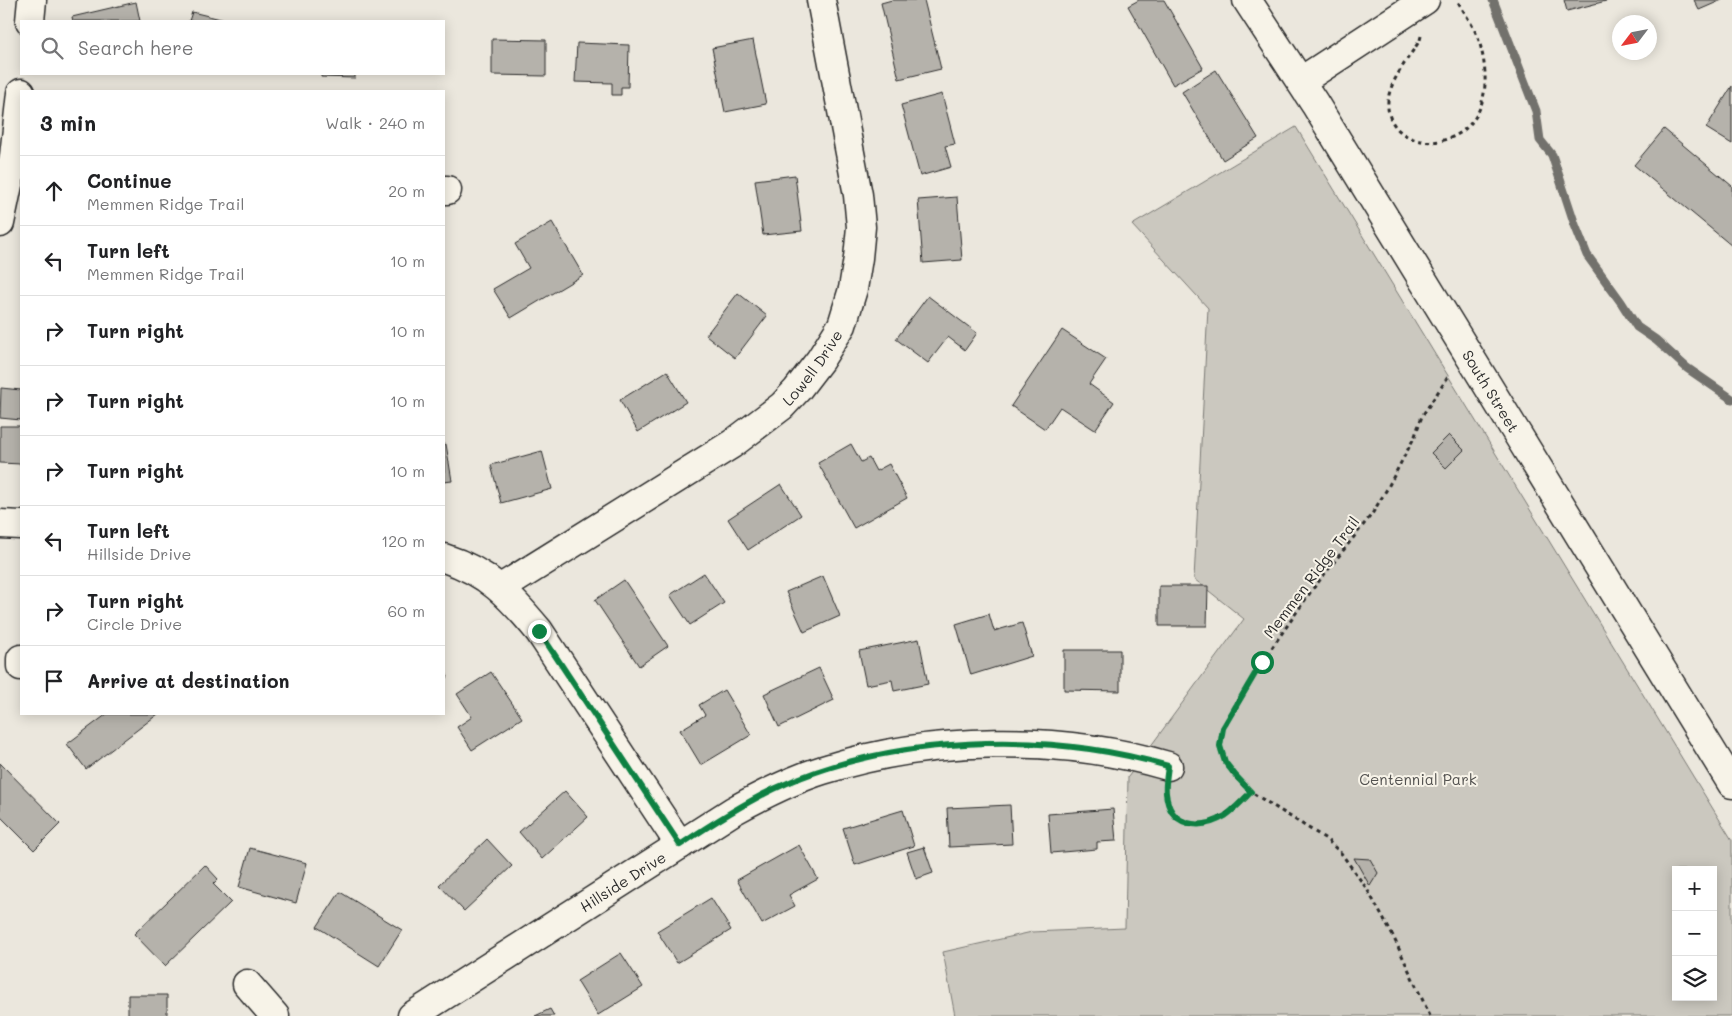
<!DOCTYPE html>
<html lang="en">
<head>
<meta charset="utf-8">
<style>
  body { margin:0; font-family:Mali,sans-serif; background:#f2f2f2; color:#202124 }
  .controls { position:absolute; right:15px; bottom:15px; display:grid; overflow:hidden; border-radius:0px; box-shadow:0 2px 12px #0003 }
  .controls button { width:45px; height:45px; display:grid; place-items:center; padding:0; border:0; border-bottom:1px solid #e0e0e0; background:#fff; color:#202124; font:25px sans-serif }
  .compass { position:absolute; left:1612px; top:15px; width:45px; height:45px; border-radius:50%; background:#fff; box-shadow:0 2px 12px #0003; rotate:238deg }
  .stop { position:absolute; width:15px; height:15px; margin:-11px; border:4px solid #0b8043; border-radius:50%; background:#fff }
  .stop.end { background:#0b8043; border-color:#fff; box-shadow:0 1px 5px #0008 }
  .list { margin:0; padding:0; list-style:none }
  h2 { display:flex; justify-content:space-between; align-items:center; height:65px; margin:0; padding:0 20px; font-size:21px }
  h2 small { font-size:16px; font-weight:400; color:#757577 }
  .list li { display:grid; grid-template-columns:32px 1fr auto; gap:15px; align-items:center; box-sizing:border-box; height:70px; padding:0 20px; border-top:1px solid #e0e0e0 }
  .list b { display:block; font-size:19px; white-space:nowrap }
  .list p { margin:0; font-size:16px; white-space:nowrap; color:#757577 }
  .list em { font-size:16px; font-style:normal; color:#757577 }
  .icon { flex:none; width:28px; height:28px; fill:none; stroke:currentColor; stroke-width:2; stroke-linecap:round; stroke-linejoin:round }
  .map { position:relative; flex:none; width:1732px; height:1016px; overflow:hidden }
  .search { position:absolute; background:#fff; box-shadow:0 2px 12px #0003; left:20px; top:20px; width:425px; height:55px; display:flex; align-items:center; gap:12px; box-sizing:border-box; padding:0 18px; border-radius:0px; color:#757577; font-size:19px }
  .panel { position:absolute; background:#fff; box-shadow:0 2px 12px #0003; left:20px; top:90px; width:425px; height:625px; border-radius:0px }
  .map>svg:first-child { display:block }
</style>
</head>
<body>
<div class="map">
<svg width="1732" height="1016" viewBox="0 0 1732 1016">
  <rect width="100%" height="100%" fill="#ebe7dd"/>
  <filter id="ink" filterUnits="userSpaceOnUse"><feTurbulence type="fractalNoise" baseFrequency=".02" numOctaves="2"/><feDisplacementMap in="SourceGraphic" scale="10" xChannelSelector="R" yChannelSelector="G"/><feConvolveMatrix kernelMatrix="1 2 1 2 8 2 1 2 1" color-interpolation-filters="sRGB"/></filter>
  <g filter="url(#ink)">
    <!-- green -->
    <path fill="#cbc8bf" stroke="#7b7a75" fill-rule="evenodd" d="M1296,127L1732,840V1016H955L943,952L1032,932L1125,928L1128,777L1244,619L1194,579L1208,308L1132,225ZM1676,870H1713V997H1676Z"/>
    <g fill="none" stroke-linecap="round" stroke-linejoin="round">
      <!-- stream -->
      <path stroke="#72716c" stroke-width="9" d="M1493,0L1536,111L1540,140L1552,155L1575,225L1587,255L1621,302L1637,327L1656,340L1687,368L1732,399"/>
    </g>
    <!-- building -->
    <path fill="#b5b2ab" stroke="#2b2b2b" d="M892,0H924L941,69L899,79L881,3Z
      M1139,0H1164L1203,68L1173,85L1128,6Z
      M1564,0H1610L1567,11Z
      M1694,0H1722L1699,10Z
      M136,2L140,21H73L72,17Z
      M192,12L229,21H189Z
      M492,39L546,40V76L492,75Z
      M753,40L766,104L725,112L712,48Z
      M577,43L629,45L628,87H621V95H612V83L575,82Z
      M1216,70L1258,138L1223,160L1182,92Z
      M321,74H355V78L321,77Z
      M1732,86V144L1706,128Z
      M942,94L955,144L945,146L951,167L920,176L901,105Z
      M1664,129L1732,186V246L1634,165Z
      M795,175L802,231L763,235L755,180Z
      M957,197L962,260L923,263L918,200Z
      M552,222L583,275L511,318L493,289L529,268L515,244Z
      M738,293L767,316L735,358L706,335Z
      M928,296L977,333L965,350L948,337L928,363L896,339Z
      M1062,330L1106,359L1089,384L1114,402L1095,430L1060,407L1045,429L1011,406Z
      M667,371L686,402L638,432L620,400Z
      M1,388L21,390V420L0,418Z
      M0,426H21V464L0,463Z
      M1449,435L1464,450L1446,468L1431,453Z
      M446,444L452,481L444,482V445Z
      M851,444L861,462L869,458L876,471L889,464L907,498L854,528L818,463Z
      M542,451L552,489L501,503L491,465Z
      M781,484L801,515L748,550L728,519Z
      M704,573L724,603L690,625L670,595Z
      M823,576L840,616L804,632L786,592Z
      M624,580L668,646L639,666L595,600Z
      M1159,586H1208L1207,626H1159Z
      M989,614L994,631L1022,623L1032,656L971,675L956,624Z
      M919,639L928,684L894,691L892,680L866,685L859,651Z
      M1064,650H1120V691L1064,690Z
      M819,668L834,700L779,727L764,694Z
      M444,669L448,677L444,680Z
      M491,672L522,718L472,750L457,727L472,717L457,694Z
      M724,690L751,735L701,765L680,730L705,715L699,705Z
      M107,714H158L86,769L67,744Z
      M0,763L60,824L34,850L0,816Z
      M565,791L588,817L542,859L519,832Z
      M1010,805L1012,844L949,847L947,808Z
      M1113,809L1116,841L1097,842V849L1051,853L1048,814Z
      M903,810L914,846L855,865L843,828Z
      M487,839L512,866L464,911L439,885Z
      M799,845L818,879L789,895L795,906L762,924L737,880Z
      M924,847L933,873L916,879L907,852Z
      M250,848L307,863L296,903L239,887Z
      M1354,858L1370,859L1378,873L1370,886Z
      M205,865L218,879L213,884L231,902L165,966L134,934Z
      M340,892L402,930L379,966L317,927Z
      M711,898L731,930L677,963L657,931Z
      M621,953L643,987L598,1015L577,981Z
      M128,995H167V1016H128Z
      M550,1009L554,1016H535Z"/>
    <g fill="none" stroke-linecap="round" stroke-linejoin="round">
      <defs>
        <g id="street">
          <path d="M30,21L32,0"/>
          <path d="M444,190H447"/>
          <path d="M0,223L14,156L21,93"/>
          <path d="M0,524L21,525"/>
          <path d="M444,558C488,572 510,596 539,631L680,845"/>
          <path id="s1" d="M501,588L732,444L782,406L797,390L820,360L842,325L853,289L858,258L861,227L858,195L821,0"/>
          <path d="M21,666V659"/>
          <path d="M247,984L275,1016"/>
          <path id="s2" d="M412,1016L733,811C762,795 791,780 823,770C931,736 1059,734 1168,766"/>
        </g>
        <g id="secondary">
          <path id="s3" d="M1247,0L1315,104L1732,784"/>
          <path d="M1301,81L1425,0"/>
        </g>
      </defs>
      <!-- street casing -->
      <use href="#street" stroke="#2b2b2b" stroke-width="31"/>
      <!-- secondary casing -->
      <use href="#secondary" stroke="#2b2b2b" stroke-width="31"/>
      <!-- path -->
      <path stroke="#2b2b2b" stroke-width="3" stroke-dasharray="4 4" stroke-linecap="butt" d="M1421,36L1420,40C1410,56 1389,82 1388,101C1383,163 1512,162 1480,44C1476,29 1465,14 1457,0
        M1166,793C1169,808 1172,818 1187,823C1214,830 1233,809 1251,792
        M1430,1016L1393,936L1367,889L1341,853L1326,839L1251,792L1235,776L1225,762L1220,746L1223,728L1262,662L1312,590L1372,514L1387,489L1415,436L1422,416L1448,377L1446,374"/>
      <!-- street -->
      <use href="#street" stroke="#f7f3e8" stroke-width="28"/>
      <!-- secondary -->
      <use href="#secondary" stroke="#f7f3e8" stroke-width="28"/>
    </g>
  </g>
  <g fill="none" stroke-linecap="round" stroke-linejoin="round" filter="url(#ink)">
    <!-- route -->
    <path stroke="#0b8043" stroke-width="6" d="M539,631L680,845C710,825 741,805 774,789C889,735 1047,730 1168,766C1167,775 1165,785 1166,793C1169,827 1200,831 1225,816C1234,810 1243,800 1251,792L1236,776L1225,762L1220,746L1223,728L1262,662"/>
  </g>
  <g text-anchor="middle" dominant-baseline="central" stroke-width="4" stroke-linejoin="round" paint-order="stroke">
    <!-- street labels -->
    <g font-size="15" fill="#2b2b2b" stroke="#f7f3e8">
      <text stroke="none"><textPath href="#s1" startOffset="384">Lowell Drive</textPath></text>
      <text stroke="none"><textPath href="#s3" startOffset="461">South Street</textPath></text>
      <text transform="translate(1311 577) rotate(-53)">Memmen Ridge Trail</text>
      <text stroke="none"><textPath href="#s2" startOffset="250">Hillside Drive</textPath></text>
    </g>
    <!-- park labels -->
    <g font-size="15" fill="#535250" stroke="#f7f3e8">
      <text x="1418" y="779">Centennial Park</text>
    </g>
  </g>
</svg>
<div class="controls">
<button>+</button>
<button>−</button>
<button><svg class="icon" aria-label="layers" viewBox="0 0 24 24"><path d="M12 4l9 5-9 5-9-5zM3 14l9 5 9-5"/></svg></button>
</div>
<svg class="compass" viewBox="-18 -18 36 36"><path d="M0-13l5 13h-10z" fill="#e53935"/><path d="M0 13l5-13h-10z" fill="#757577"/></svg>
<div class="stop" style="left:1262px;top:662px"></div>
<div class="stop end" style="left:539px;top:631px"></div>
<div class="search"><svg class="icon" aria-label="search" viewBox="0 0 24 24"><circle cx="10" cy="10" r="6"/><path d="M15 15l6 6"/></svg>Search here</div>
<section class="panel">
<h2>3 min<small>Walk · 240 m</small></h2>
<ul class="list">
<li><svg class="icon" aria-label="ahead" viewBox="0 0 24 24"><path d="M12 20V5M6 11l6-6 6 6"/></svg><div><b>Continue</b><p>Memmen Ridge Trail</p></div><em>20 m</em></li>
<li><svg class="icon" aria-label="left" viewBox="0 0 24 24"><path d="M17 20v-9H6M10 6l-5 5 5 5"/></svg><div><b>Turn left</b><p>Memmen Ridge Trail</p></div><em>10 m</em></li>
<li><svg class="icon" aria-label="right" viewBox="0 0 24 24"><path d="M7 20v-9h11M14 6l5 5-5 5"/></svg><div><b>Turn right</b></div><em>10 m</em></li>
<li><svg class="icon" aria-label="right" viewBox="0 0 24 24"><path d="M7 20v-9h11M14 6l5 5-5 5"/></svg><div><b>Turn right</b></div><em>10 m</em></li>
<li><svg class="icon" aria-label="right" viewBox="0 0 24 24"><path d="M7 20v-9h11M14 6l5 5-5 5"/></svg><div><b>Turn right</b></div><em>10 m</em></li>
<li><svg class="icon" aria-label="left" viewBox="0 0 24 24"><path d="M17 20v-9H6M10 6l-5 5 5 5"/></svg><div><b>Turn left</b><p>Hillside Drive</p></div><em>120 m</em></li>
<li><svg class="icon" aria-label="right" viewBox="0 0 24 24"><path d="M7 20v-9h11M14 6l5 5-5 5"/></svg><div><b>Turn right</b><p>Circle Drive</p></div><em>60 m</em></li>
<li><svg class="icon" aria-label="arrive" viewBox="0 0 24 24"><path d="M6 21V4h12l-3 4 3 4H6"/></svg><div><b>Arrive at destination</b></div></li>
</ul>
</section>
</div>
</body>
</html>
